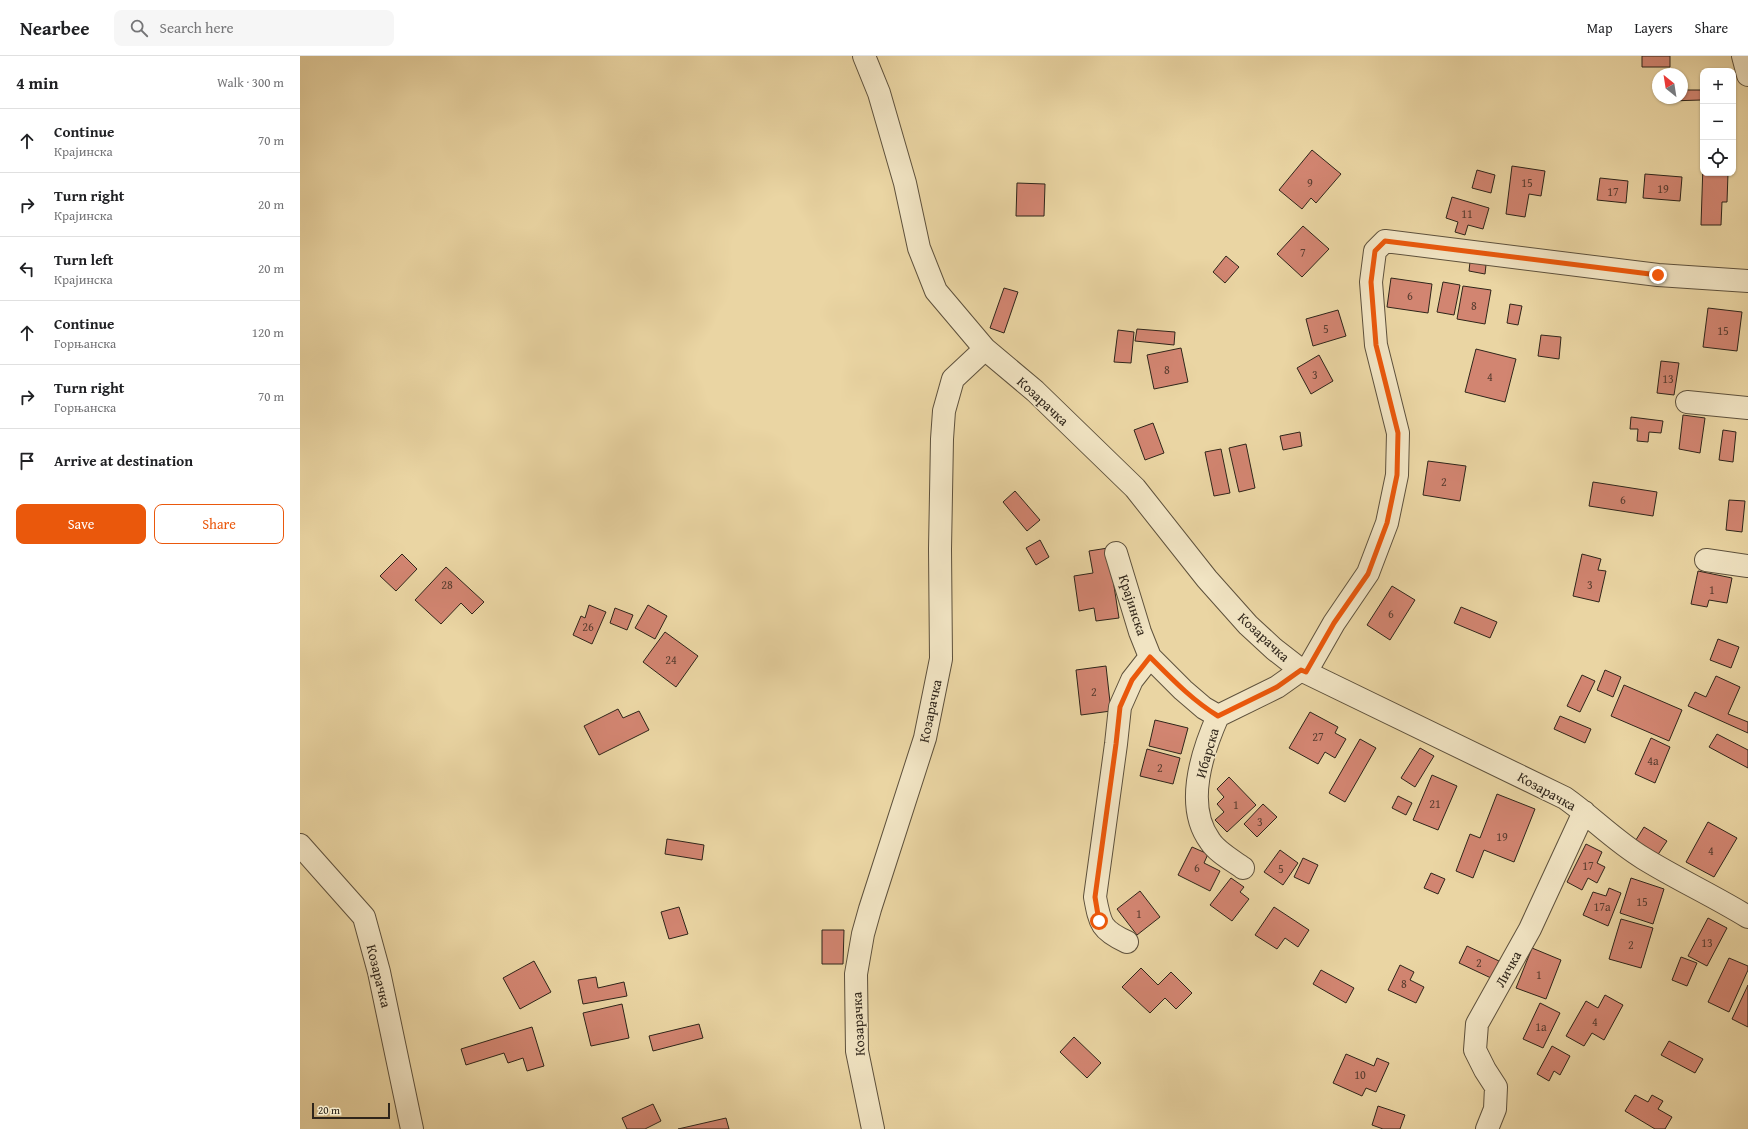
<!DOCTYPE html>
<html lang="en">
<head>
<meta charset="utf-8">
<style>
  body { margin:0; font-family:"Gentium Book Plus",serif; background:#f6f6f6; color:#202124 }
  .controls { position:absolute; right:12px; top:12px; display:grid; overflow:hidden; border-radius:8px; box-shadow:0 1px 3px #0004 }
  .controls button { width:36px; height:36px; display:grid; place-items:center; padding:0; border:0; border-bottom:1px solid #e0e0e0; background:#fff; color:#202124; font:20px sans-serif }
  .compass { position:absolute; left:1352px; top:12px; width:36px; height:36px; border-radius:50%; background:#fff; box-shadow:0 1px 3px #0004; rotate:330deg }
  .scale { position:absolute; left:12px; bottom:10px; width:78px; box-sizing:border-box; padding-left:4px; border:2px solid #2f251a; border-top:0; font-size:11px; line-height:14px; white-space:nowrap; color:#2f251a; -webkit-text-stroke:3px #f1e4c3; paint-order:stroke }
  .stop { position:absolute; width:12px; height:12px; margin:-9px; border:3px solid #ea580c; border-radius:50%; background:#fff }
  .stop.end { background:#ea580c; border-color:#fff; box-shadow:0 1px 4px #0008 }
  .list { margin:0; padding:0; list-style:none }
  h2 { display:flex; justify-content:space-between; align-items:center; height:52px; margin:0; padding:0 16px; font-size:17px }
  h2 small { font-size:13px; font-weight:400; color:#757577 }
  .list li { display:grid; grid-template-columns:26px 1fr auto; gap:12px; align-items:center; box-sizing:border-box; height:64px; padding:0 16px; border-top:1px solid #e0e0e0 }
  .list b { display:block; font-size:15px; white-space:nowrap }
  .list p { margin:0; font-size:13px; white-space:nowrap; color:#757577 }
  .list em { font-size:13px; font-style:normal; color:#757577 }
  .actions { display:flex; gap:8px; padding:12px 16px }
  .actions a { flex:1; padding:9px 0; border:1px solid #ea580c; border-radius:8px; text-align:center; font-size:14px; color:#ea580c }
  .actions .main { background:#ea580c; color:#fff }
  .icon { flex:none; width:22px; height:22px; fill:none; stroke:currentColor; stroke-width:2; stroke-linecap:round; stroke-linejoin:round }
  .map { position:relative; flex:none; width:1448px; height:1073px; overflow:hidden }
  header { display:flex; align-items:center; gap:24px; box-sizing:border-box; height:56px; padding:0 20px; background:#fff; border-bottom:1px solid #e0e0e0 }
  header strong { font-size:19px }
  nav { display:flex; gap:22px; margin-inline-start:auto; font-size:14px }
  .search { width:280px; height:36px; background:#f6f6f6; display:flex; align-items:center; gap:10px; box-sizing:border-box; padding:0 14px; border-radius:8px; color:#757577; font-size:15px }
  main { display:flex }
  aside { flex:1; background:#fff }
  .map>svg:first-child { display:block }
</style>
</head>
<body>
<header>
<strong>Nearbee</strong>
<div class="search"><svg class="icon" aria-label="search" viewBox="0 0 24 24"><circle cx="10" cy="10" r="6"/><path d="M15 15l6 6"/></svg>Search here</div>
<nav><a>Map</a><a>Layers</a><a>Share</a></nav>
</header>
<main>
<aside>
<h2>4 min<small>Walk · 300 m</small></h2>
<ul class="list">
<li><svg class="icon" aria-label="ahead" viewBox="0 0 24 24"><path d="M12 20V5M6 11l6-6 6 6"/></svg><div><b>Continue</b><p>Крајинска</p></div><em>70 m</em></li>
<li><svg class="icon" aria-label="right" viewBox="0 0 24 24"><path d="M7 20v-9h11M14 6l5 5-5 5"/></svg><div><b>Turn right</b><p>Крајинска</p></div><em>20 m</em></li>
<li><svg class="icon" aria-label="left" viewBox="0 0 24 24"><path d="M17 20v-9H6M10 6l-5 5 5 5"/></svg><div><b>Turn left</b><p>Крајинска</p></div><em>20 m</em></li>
<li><svg class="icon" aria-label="ahead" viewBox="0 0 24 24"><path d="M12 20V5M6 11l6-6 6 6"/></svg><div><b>Continue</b><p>Горњанска</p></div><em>120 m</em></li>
<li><svg class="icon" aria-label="right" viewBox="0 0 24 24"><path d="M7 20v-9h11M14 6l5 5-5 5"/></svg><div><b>Turn right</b><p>Горњанска</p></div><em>70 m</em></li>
<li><svg class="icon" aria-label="arrive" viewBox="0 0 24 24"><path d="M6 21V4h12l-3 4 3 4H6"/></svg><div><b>Arrive at destination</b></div></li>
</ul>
<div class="actions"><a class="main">Save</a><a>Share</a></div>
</aside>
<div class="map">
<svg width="1448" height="1073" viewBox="0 0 1448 1073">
  <rect width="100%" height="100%" fill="#ead5a3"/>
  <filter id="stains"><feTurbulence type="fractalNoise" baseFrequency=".005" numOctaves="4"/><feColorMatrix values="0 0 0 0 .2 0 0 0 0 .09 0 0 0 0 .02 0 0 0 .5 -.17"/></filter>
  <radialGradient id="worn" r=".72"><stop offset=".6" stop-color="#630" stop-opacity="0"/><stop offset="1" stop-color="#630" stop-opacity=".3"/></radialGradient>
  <!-- building -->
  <path fill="#d28571" stroke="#2f251a" d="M1342,0H1370V11H1342Z
    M1382,22H1384V34H1401V44L1369,45V42H1382Z
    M1012,94L1041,118L1016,147L1011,142L1002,153L979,134Z
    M1403,108V117H1428L1427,146H1422L1421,169H1401Z
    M1212,110L1245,115L1241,140L1229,138L1225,161L1206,158Z
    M1177,114L1195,119L1191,137L1172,132Z
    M1345,118L1382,121L1380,145L1343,142Z
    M1300,122L1328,125L1326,147L1297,144Z
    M717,127L745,128L744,160H716Z
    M1152,141L1189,152L1183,173L1168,169L1165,179L1155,176L1158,166L1146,162Z
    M1003,170L1029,193L1002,221L977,198Z
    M926,200L939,211L925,227L913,216Z
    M1170,206L1186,209L1185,218L1169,215Z
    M1091,222L1132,228L1128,257L1087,251Z
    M1143,226L1160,229L1154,259L1137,256Z
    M1163,230L1191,234L1185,268L1157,263Z
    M704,232L718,236L704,277L690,272Z
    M1210,248L1222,250L1218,269L1207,267Z
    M1408,252L1442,256L1437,295L1403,291Z
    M1038,254L1046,280L1013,290L1006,263Z
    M837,273L875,276L874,289L835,285Z
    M818,274L834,276L831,307L814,306Z
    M1241,279L1261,281L1259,303L1238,300Z
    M881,292L888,326L854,333L847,299Z
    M1176,293L1216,303L1205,346L1165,336Z
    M1019,299L1033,325L1011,338L997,312Z
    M1361,305L1379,307L1374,339L1357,337Z
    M1383,359L1405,362L1400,397L1379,393Z
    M1331,361L1363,365L1361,377L1349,376L1348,386L1337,385L1338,373H1330Z
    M853,367L864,397L845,404L834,374Z
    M1423,374L1436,376L1433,406L1419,404Z
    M1000,376L1002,390L983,394L980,380Z
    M946,388L955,432L939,436L929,392Z
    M921,393L930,437L914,440L905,396Z
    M1128,405L1166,410L1160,445L1123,439Z
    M1293,426L1357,436L1353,460L1289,450Z
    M715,435L740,464L727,475L703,446Z
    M1429,444L1445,445L1442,476L1426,474Z
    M740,484L749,501L736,509L726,492Z
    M808,492L819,562L796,565L794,552L779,555L774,520L793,517L789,495Z
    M102,498L117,513L96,535L80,520Z
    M1282,498L1301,503L1298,514L1306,515L1299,546L1273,540Z
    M146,511L184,546L172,558L161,547L141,568L115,544Z
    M1398,515L1432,522L1427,547L1409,544L1407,551L1391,548Z
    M1092,530L1115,544L1090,584L1067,569Z
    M289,549L306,556L292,588L273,579L281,560L285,562Z
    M348,549L367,560L355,583L335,572Z
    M1161,551L1197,566L1190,582L1154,567Z
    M315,552L333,559L327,574L310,567Z
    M365,576L398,600L376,631L343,606Z
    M1418,583L1439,591L1431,612L1410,604Z
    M806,610L811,655L781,659L776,614Z
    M1305,614L1321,621L1313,641L1297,634Z
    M1282,619L1295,625L1280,656L1267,650Z
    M1416,620L1440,631L1428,658L1448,666V677L1388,650L1395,636L1406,641Z
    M1324,629L1382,654L1369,685L1311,660Z
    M318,653L323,662L339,655L349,674L299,699L284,670Z
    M1010,656L1038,671L1035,677L1046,683L1035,702L1025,696L1018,708L989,692Z
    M1260,660L1291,673L1285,687L1254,673Z
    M855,664L888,672L881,698L849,690Z
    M1417,678L1448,694V712L1409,691Z
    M1351,682L1370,691L1355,727L1335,718Z
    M1060,683L1076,692L1045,746L1029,737Z
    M1120,692L1134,700L1115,731L1101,722Z
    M847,693L880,702L873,728L840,720Z
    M1132,719L1157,730L1138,774L1113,764Z
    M929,721L956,749L927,776L915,764L924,756L917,748L924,741L917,733Z
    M1197,738L1235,753L1214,806L1184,794L1173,822L1156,815L1170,778L1180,782Z
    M1098,740L1112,747L1106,759L1092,752Z
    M963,748L977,761L957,781L944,768Z
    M1408,766L1437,782L1414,821L1386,806Z
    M1344,771L1367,785L1357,800L1334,787Z
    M367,783L404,789L402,804L365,798Z
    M1286,788L1302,796L1297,807L1305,811L1297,827L1288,822L1282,834L1267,826Z
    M892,791L908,798L904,807L920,815L910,835L878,819Z
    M980,794L998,807L983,829L964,816Z
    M1003,802L1018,809L1009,828L994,821Z
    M1131,817L1145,823L1138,838L1124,832Z
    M931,822L944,831L940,836L949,843L932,865L910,849Z
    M1331,822L1364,833L1353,868L1320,857Z
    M1309,832L1321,837L1308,870L1283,859L1293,836L1306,840Z
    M840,835L860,861L837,879L817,853Z
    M379,851L388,878L369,883L361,856Z
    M974,851L1009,874L998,891L985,882L977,893L955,879Z
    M1408,862L1427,872L1407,910L1388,900Z
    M1321,863L1353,872L1341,912L1309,903Z
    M522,874H544L543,908H522Z
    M1167,890L1199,905L1191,922L1159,907Z
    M1232,892L1261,904L1246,943L1216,932Z
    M1381,901L1397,907L1387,930L1372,924Z
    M1429,902L1448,910V914L1429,956L1408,946Z
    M234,905L251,936L220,953L203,922Z
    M1100,909L1114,916L1110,924L1124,931L1116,947L1088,934Z
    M841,912L858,929L871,916L892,937L876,953L865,942L850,957L822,931Z
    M1021,914L1054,932L1046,947L1013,928Z
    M296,921L298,932L324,926L327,940L283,948L278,924Z
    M1448,929V971L1432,963Z
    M1305,939L1323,949L1304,984L1292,977L1284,990L1266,980L1286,945L1298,952Z
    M1240,947L1260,957L1243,992L1223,983Z
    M322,948L329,982L291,990L283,957Z
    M399,968L403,982L353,995L349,980Z
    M232,971L244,1010L227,1015L223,1002L208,1007L204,997L166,1009L161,993Z
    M774,981L801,1007L787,1022L760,996Z
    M1369,985L1403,1003L1395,1017L1361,999Z
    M1252,990L1270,1000L1260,1019L1254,1015L1249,1025L1237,1018Z
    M1046,998L1074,1010L1077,1002L1089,1007L1076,1036L1066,1032L1062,1040L1033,1027Z
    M1335,1039L1348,1046L1352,1039L1363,1045L1358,1053L1372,1061L1365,1073H1355L1325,1055Z
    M353,1048L361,1065L345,1073H327L322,1062Z
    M1078,1050L1105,1059L1100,1073H1083L1072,1069Z
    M426,1062L429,1073H378Z"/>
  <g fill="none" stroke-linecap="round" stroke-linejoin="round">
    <defs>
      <path id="minor" d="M564,0L579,37L605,127L619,192L636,235L685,293
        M1443,0L1448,19
        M1387,346L1448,352
        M816,497L840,576L850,601L883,634L904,652L918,660L977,631L1001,614
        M1406,504L1448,510
        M1006,616L1034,567L1068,517L1087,467L1097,419L1098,377L1076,289L1071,226L1075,195L1085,185L1358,219L1448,225
        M918,660C902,696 884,750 910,785C917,796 932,804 943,812
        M0,789L64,861L79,916L112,1073
        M827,886C801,874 800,868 795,841L816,688L820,651L832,624L850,601
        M573,1073L557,995L556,918L563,878L570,853L625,682L641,603L640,493L642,383L644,355L653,323L685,293L735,335L835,432L907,523L948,569L974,593L1001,614L1265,742C1292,761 1315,785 1343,802C1377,823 1414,840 1448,861
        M1187,1073L1195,1053L1196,1031L1185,1014L1175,994L1177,968L1230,873L1284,756"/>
    </defs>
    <!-- minor casing -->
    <use href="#minor" stroke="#5e513c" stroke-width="24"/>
    <!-- minor -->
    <use href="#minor" stroke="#f1e4c3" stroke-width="22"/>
  </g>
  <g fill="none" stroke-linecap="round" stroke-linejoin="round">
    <!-- route -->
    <path stroke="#ea580c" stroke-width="5" d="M799,865L795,841L816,688L820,651L832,624L850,601C872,623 892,644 918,660L977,631L1001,614L1006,616L1034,567L1068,518L1087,467L1097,419L1098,377L1076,289L1071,226L1075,195L1085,185L1358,219"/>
  </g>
  <g text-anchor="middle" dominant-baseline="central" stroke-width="3" stroke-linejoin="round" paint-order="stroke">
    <!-- number labels -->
    <g font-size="12" fill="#583d30">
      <text x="1010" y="126">9</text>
      <text x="1227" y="126">15</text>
      <text x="1363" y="132">19</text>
      <text x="1313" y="135">17</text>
      <text x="1167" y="157">11</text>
      <text x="1003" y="196">7</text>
      <text x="1110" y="239">6</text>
      <text x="1174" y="249">8</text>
      <text x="1026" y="272">5</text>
      <text x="1423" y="274">15</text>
      <text x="867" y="313">8</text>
      <text x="1015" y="318">3</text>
      <text x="1190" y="320">4</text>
      <text x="1368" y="322">13</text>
      <text x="1144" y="425">2</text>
      <text x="1323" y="443">6</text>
      <text x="147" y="528">28</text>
      <text x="1290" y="528">3</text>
      <text x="1412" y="533">1</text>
      <text x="1091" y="557">6</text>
      <text x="288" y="570">26</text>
      <text x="371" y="603">24</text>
      <text x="794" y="635">2</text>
      <text x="1018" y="680">27</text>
      <text x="1353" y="704">4a</text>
      <text x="860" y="711">2</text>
      <text x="1135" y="747">21</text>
      <text x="936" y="748">1</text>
      <text x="960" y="765">3</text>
      <text x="1202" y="780">19</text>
      <text x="1411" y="794">4</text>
      <text x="1288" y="809">17</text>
      <text x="897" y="811">6</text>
      <text x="981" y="812">5</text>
      <text x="1342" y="845">15</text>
      <text x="1302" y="850">17a</text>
      <text x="839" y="857">1</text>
      <text x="1407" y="886">13</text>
      <text x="1331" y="888">2</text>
      <text x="1179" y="906">2</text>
      <text x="1239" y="918">1</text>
      <text x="1104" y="927">8</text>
      <text x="1295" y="965">4</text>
      <text x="1241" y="970">1a</text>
      <text x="1060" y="1018">10</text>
    </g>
    <!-- street labels -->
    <g font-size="14" fill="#2f251a" stroke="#f1e4c3">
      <text transform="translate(743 345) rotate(43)">Козарачка</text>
      <text transform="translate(833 549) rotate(72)">Крајинска</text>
      <text transform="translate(964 581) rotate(43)">Козарачка</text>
      <text transform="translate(630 655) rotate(-78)">Козарачка</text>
      <text transform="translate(907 697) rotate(-74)">Ибарска</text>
      <text transform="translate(1247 735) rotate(29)">Козарачка</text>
      <text transform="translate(1208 913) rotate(-61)">Личка</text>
      <text transform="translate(79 920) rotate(76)">Козарачка</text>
      <text transform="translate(558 968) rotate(-93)">Козарачка</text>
    </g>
  </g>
  <rect width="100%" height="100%" filter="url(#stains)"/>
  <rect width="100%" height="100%" fill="url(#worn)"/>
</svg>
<div class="controls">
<button>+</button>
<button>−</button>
<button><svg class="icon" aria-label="locate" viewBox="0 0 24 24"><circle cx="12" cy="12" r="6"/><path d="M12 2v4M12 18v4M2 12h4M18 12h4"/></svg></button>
</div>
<svg class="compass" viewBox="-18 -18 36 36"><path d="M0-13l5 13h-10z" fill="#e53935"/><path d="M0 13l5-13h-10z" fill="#757577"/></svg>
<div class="scale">20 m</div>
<div class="stop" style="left:799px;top:865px"></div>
<div class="stop end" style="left:1358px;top:219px"></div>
</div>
</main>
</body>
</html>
